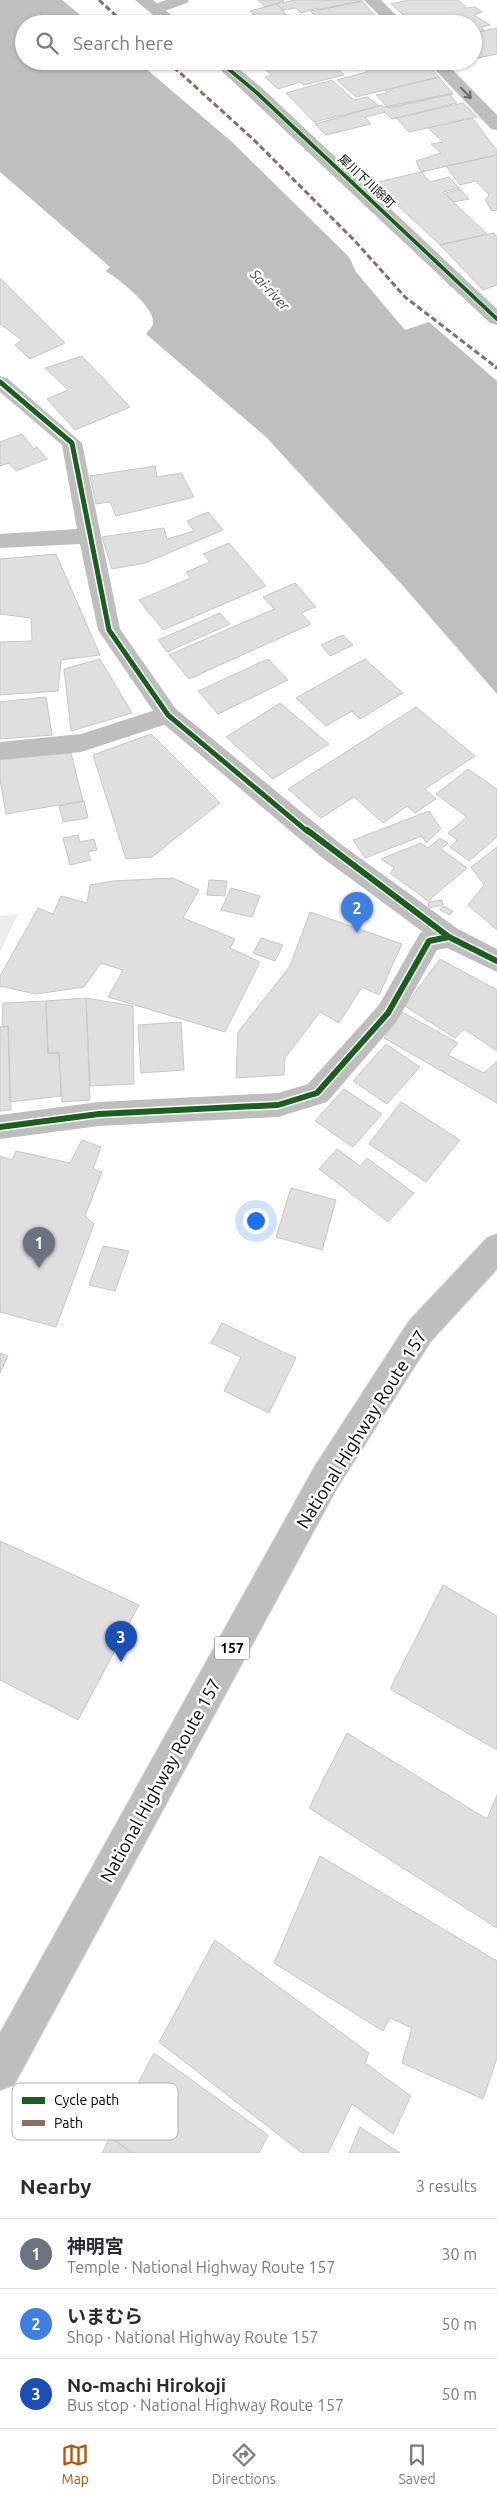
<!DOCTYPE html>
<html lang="en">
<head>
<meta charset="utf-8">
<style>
  body { margin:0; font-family:Ubuntu,"Noto Sans JP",sans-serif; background:#f7f7f7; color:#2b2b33 }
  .you { position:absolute; left:255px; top:1220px; width:18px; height:18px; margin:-12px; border:4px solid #fff; border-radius:50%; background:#1a73e8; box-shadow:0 0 0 8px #1a73e833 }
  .badge { display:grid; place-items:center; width:32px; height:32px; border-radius:50%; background:#b45309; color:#fff; font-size:16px; font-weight:700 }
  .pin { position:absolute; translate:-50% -41px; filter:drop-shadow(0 1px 2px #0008) }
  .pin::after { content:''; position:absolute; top:26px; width:18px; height:15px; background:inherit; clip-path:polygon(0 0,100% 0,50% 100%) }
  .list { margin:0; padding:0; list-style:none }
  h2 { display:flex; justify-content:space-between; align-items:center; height:65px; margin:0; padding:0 20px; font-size:21px }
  h2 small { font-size:16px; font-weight:400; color:#7c7c81 }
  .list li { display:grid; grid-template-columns:32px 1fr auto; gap:15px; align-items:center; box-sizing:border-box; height:70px; padding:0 20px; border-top:1px solid #e1e1e2 }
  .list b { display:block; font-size:19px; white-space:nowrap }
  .list p { margin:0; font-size:16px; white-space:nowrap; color:#7c7c81 }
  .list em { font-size:16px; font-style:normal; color:#7c7c81 }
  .icon { flex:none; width:28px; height:28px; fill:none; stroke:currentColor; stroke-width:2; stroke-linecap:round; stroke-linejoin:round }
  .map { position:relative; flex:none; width:497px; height:2153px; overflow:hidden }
  .search { position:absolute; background:#fff; box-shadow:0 1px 4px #0004; left:15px; right:15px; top:15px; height:55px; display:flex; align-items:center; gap:12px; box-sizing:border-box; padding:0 18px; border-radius:28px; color:#7c7c81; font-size:19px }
  .sheet { height:275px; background:#fff }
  nav { display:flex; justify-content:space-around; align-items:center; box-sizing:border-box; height:70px; border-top:1px solid #e1e1e2; background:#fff; font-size:14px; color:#7c7c81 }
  nav a { display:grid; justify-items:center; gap:2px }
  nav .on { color:#b45309 }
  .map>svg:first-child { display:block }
</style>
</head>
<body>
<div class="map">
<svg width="497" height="2153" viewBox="0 0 497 2153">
  <rect width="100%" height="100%" fill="#fff"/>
  <!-- green -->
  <path fill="#ececec" d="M18,914L0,952V916Z"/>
  <!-- water -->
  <path fill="#bfbfbf" d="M0,0H62L91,24H24V61H137L232,142L349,257L356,272L405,330L429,322L497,381V694L404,587L266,437L146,334C148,331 152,327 153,324C156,307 118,279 106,271L110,267L0,172Z"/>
  <!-- building -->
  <path fill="#dfdfdf" stroke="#c7c7c7" d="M258,0H283L284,1L265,7Z
    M295,0H361L362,1L320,10L317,8L301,13L296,8L283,10L277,4Z
    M408,0H458L467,8L475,7L482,12L474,15L490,25L481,27L485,31L473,33V24H413L391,4Z
    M362,1L382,24H312L307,17L314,15L310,11Z
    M277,4L290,19L305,16L309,22L261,24L250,11Z
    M497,28V54L473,59V33Z
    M241,61H281L251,69Z
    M281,61H331L344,75L304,85L300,82L278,89L265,77L272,75L261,66Z
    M361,61H425L439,77L356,97L337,80L367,72L365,69L357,70L352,64Z
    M439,77L453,94L388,108L376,95L387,93L386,90Z
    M332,80L354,100L368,97L379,106L314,122L286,93Z
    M449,94L457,103L392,119L385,112L365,117L371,124L326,135L315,124L382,105L384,107Z
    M463,103L477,117L409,132L396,118Z
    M472,118L497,150V155L421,172L416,161L441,153L431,144L443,142L428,128Z
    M497,155V210L492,211L485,200L489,195L476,181L460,185L446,166Z
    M421,172L430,182L449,177L459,188L443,192L487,234L440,245L374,183Z
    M460,189L469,199L453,202L446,193Z
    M494,233L497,237V285L483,290L440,245Z
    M0,278L65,343L30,359L15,345L22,340L0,324Z
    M82,356L130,407L75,430L47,399L68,390L45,368Z
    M22,434L34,449L37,447L47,459L16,471L9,463L0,466V442Z
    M155,466L157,477L181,473L194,497L116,516L110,502L96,504L90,476Z
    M208,512L223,530L145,563L112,569L102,537L164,528L167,539L194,531L187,521Z
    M229,543L266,586L163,630L139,600L191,578L186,572L210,562L203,554Z
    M56,554L100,655L61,660L58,691L0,695V642L32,641L31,618L0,614V559Z
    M295,583L316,607L301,613L311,624L189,679L169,655L274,609L263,597Z
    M220,613L230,624L167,652L158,640Z
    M343,635L353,645L330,656L321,645Z
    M100,659L132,713L71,731L64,669Z
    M268,659L288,680L218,714L198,691Z
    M365,659L403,693L360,719L352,711L326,726L296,698Z
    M46,697L52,735L0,739V702Z
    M280,703L329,744L273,779L226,737Z
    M416,707L475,756L425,789L436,799L415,813L407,806L383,823L354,797L321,818L288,789Z
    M151,734L220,803L152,857L126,859L93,755Z
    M71,753L83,801L6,814L0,780V759Z
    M468,769L497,789V837L469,861L450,847L457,840L448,833L467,817L436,794Z
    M84,801L88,818L63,822L59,806Z
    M429,811L441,829L426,843L422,836L365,858L353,840Z
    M78,835L80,842L94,839L97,850L88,852L91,860L70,865L63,838Z
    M440,838L448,843L441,849L467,868L428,901L390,873L394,868L381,859L421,843L428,848Z
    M497,847V930L468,905L484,885L471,867Z
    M173,878L199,890L183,918L235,939L230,948L260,962L225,1032L108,997L123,970L101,963L84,987L36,994L0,986V976L38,908L53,914L61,896L87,903L90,885L113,881Z
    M209,880L227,881L225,896L207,895Z
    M231,888L260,896L252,917L221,910Z
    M442,900L443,905L429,908L428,902Z
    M443,906L453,911L450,915L440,910Z
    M310,912L402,944L379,995L362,987L339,1023L320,1012L285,1058L284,1075L236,1078L238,1032L290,966Z
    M261,938L283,945L275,961L253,953Z
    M440,959L497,990V1051L464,1029L455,1038L405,1006Z
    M86,998L133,1006L134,1084L90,1086Z
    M86,998L90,1100L62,1102L59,1053H48L46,1001Z
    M46,1001L48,1053H59L61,1096L10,1102L8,1026L2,1027L3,1003Z
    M402,1012L458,1043L448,1055L484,1073L497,1061V1103L384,1038Z
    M181,1022L184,1070L141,1073L138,1025Z
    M8,1026L11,1110L0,1111V1027Z
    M386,1044L420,1067L387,1104L353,1081Z
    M344,1089L382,1114L353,1147L315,1121Z
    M401,1102L460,1140L426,1182L369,1144Z
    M82,1140L101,1147L93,1169L102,1172L85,1216L94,1224L56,1327L0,1312V1156L12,1160L16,1151L70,1163Z
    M337,1149L360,1166L367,1158L414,1193L388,1222L319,1169Z
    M291,1188L336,1200L322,1250L276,1237Z
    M103,1246L129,1251L115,1291L89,1285Z
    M222,1323L296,1358L269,1413L224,1391L241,1357L211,1343Z
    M0,1353L8,1356L0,1373Z
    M0,1541L139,1605L78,1720L0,1680Z
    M443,1585L497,1616V1750L390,1689Z
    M347,1733L487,1819L497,1795V1928L309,1808Z
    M320,1856L497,1961V2058L483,2099L402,2063L412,2028L390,2018L383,2031L274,1963Z
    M215,1940L369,2053L365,2063L411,2096L393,2134L352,2104L328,2153H302L159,2042Z
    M154,2053L268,2135L259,2153H132L110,2137Z
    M360,2127L400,2153H349Z
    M110,2137L132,2153H102Z"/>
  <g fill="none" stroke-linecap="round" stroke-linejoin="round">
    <defs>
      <path id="highway" d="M497,1234V1269L431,1341L337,1488L14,2085L0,2090V2033L315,1466L409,1321L487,1238Z"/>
    </defs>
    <!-- highway casing -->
    <use href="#highway" stroke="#dbdbdb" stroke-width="2"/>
    <!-- lane -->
    <path fill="#bebebe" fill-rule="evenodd" d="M166,0H189L187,3L156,14L148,9L150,6Z
      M168,706L176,709L180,715L176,721L81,752L0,760V742L81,734Z"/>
    <!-- street -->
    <path fill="#bebebe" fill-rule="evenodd" d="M135,0H153L182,24H164Z
      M364,0H381L405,24H388Z
      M211,61H229L262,88L497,309V325L490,323Z
      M427,61H444L497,115V130L491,129Z
      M0,376L7,378L82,443L120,629L176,709L338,842L458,929L497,949V972L447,948L437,950L397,1021L327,1102L278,1117L99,1126L0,1139V1115L99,1102L278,1093L308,1084L379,1005L420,933L423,932L320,856L160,721L98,630L80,544L0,548V534L77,529L62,445L0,392Z"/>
    <!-- highway -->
    <use href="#highway" fill="#bebebe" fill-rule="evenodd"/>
    <!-- quiet-far1 -->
    <path stroke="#8d6e63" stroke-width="3" stroke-dasharray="6 3" stroke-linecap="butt" d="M99,0L125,24
      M167,61L254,140L355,241L405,297L497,368"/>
    <!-- quiet -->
    <path stroke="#8d6e63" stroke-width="4" stroke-dasharray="8 4" stroke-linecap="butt" d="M495,367L497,368"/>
    <defs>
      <path id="cycleway-far2" d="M219,61L256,92L497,319"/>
      <path id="cycleway-far1" d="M0,382L72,443L109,630L168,715L308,832"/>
      <path id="cycleway" d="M307,830L449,937L497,961
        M0,1127L99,1114L278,1105L317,1093L388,1013L429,941L449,937"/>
    </defs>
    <!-- cycleway-far2 casing -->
    <use href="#cycleway-far2" stroke="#fff" stroke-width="5.5"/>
    <!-- cycleway-far1 casing -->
    <use href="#cycleway-far1" stroke="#fff" stroke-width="8"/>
    <!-- cycleway casing -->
    <use href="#cycleway" stroke="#fff" stroke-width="9"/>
    <!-- cycleway-far2 -->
    <use href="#cycleway-far2" stroke="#1b5e20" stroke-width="4"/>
    <!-- cycleway-far1 -->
    <use href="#cycleway-far1" stroke="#1b5e20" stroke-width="5"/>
    <!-- cycleway -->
    <use href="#cycleway" stroke="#1b5e20" stroke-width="6"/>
  </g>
  <!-- one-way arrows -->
  <defs><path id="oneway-shaft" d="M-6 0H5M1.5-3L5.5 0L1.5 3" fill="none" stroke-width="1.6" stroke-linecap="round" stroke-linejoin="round" transform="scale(1.25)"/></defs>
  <use stroke="#686868" href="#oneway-shaft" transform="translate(466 93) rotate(46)"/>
  <g text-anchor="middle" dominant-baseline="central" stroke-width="5" stroke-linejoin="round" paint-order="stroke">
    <!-- far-street labels -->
    <g font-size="12" fill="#000" stroke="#fff">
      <text transform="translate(367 181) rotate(43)">犀川下川除町</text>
    </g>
    <!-- far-water labels -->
    <g font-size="14" font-style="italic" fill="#444" stroke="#fff">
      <text transform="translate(270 290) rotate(47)">Sai-river</text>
    </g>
    <!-- shield labels -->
    <rect fill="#fff" stroke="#4c4c4c" stroke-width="1" x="214.5" y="1636.5" width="35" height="23" rx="4"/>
    <g font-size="14" font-weight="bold" fill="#000">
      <text x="232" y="1648">157</text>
    </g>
    <!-- near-street labels -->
    <g font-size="18" fill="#000" stroke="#fff">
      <text transform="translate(361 1429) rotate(-58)">National Highway Route 157</text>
      <text transform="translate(160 1780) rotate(-61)">National Highway Route 157</text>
    </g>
  </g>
  <!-- legend -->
  <rect x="12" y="2083" width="166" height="57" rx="8" fill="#fff" stroke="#b2b2b2" stroke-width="1"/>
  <rect x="22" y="2097" width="23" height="7" fill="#1b5e20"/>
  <rect x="22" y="2120" width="23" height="6" fill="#8d6e63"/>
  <g font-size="14" fill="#000">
    <text x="54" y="2105">Cycle path</text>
    <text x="54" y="2128">Path</text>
  </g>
</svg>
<div class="you"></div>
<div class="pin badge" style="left:39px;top:1268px;background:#6b7280">1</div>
<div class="pin badge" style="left:357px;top:933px;background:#3f7fe0">2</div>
<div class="pin badge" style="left:121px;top:1662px;background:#1a4fb4">3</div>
<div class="search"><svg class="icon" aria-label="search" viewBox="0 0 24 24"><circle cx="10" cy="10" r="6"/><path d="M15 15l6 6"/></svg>Search here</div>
</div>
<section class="sheet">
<h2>Nearby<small>3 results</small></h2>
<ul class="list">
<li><span class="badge" style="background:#6b7280">1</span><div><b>神明宮</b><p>Temple · National Highway Route 157</p></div><em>30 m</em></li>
<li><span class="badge" style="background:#3f7fe0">2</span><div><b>いまむら</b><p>Shop · National Highway Route 157</p></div><em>50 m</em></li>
<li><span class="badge" style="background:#1a4fb4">3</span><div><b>No-machi Hirokoji</b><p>Bus stop · National Highway Route 157</p></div><em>50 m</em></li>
</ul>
</section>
<nav>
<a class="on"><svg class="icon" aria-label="map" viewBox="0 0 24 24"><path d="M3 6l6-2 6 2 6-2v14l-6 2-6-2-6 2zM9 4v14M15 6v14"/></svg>Map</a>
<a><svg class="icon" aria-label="directions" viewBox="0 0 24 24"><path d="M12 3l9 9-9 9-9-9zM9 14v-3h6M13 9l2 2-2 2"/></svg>Directions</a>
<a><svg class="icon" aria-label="saved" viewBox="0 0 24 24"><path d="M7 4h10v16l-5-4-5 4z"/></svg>Saved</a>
</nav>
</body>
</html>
